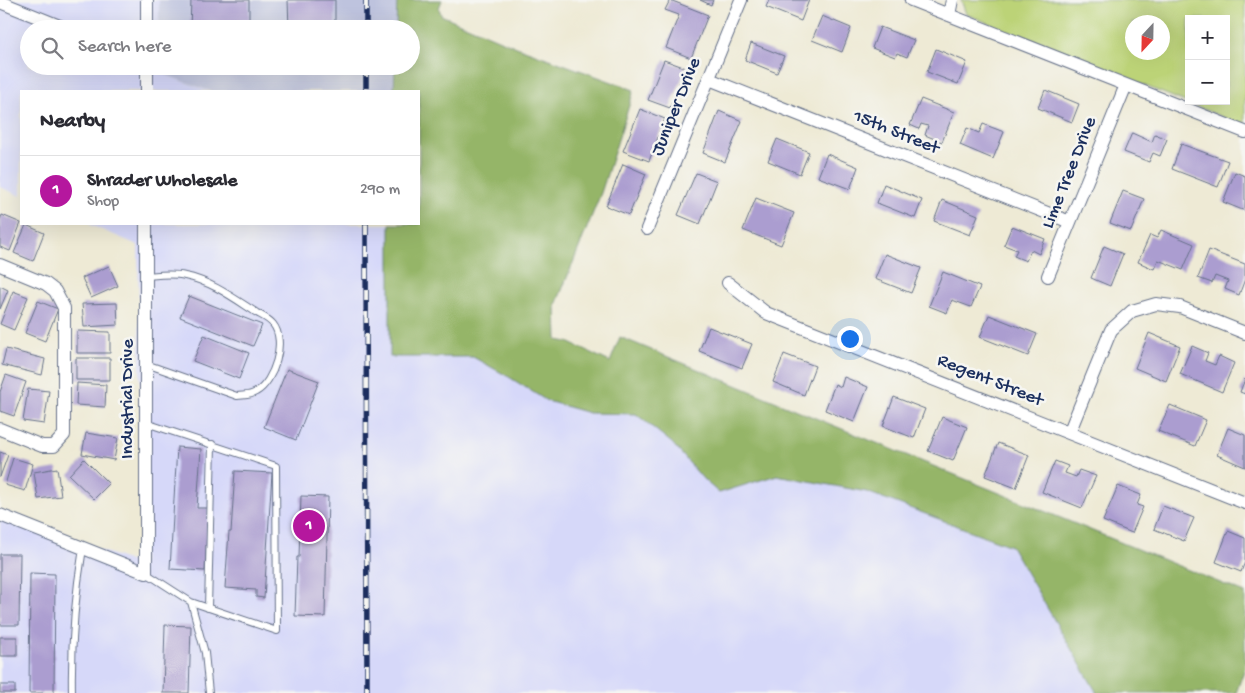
<!DOCTYPE html>
<html lang="en">
<head>
<meta charset="utf-8">
<style>
  body { margin:0; font-family:"Gochi Hand",sans-serif; background:#f7f7f7; color:#2b2b33 }
  .controls { position:absolute; right:15px; top:15px; display:grid; overflow:hidden; border-radius:0px; box-shadow:0 5px 20px #0002 }
  .controls button { width:45px; height:45px; display:grid; place-items:center; padding:0; border:0; border-bottom:1px solid #e1e1e2; background:#fff; color:#2b2b33; font:25px sans-serif }
  .compass { position:absolute; left:1125px; top:15px; width:45px; height:45px; border-radius:50%; background:#fff; box-shadow:0 5px 20px #0002; rotate:202deg }
  .you { position:absolute; left:849px; top:338px; width:18px; height:18px; margin:-12px; border:4px solid #fff; border-radius:50%; background:#1a73e8; box-shadow:0 0 0 8px #1a73e833 }
  .badge { display:grid; place-items:center; width:32px; height:32px; border-radius:50%; background:#b5179e; color:#fff; font-size:16px; font-weight:700 }
  .pin { position:absolute; translate:-50% -50%; border:2px solid #fff; box-shadow:0 1px 5px #0006 }
  .list { margin:0; padding:0; list-style:none }
  h2 { display:flex; justify-content:space-between; align-items:center; height:65px; margin:0; padding:0 20px; font-size:21px }
  h2 small { font-size:16px; font-weight:400; color:#7c7c81 }
  .list li { display:grid; grid-template-columns:32px 1fr auto; gap:15px; align-items:center; box-sizing:border-box; height:70px; padding:0 20px; border-top:1px solid #e1e1e2 }
  .list b { display:block; font-size:19px; white-space:nowrap }
  .list p { margin:0; font-size:16px; white-space:nowrap; color:#7c7c81 }
  .list em { font-size:16px; font-style:normal; color:#7c7c81 }
  .icon { flex:none; width:28px; height:28px; fill:none; stroke:currentColor; stroke-width:2; stroke-linecap:round; stroke-linejoin:round }
  .map { position:relative; flex:none; width:1245px; height:693px; overflow:hidden }
  .search { position:absolute; background:#fff; box-shadow:0 5px 20px #0002; left:20px; top:20px; width:400px; height:55px; display:flex; align-items:center; gap:12px; box-sizing:border-box; padding:0 18px; border-radius:28px; color:#7c7c81; font-size:19px }
  .panel { position:absolute; background:#fff; box-shadow:0 5px 20px #0002; left:20px; top:90px; width:400px; height:135px; border-radius:0px }
  .map>svg:first-child { display:block }
</style>
</head>
<body>
<div class="map">
<svg width="1245" height="693" viewBox="0 0 1245 693">
  <rect width="100%" height="100%" fill="#f6f6f2"/>
  <filter id="ink" filterUnits="userSpaceOnUse"><feTurbulence type="fractalNoise" baseFrequency=".02" numOctaves="2"/><feDisplacementMap in="SourceGraphic" scale="10" xChannelSelector="R" yChannelSelector="G"/><feConvolveMatrix kernelMatrix="1 2 1 2 8 2 1 2 1" color-interpolation-filters="sRGB"/></filter>
  <filter id="wash" filterUnits="userSpaceOnUse"><feTurbulence type="fractalNoise" baseFrequency=".0096" numOctaves="4" result="noise"/><feDisplacementMap in="SourceGraphic" scale="20" xChannelSelector="R" yChannelSelector="G"/><feGaussianBlur stdDeviation="1.12" result="paint"/><feColorMatrix in="noise" values="0 0 0 0 0 0 0 0 0 0 0 0 0 0 0 0 0 1.4 0 .05"/><feComposite in="paint" operator="in"/></filter>
  <g filter="url(#wash)">
    <rect width="100%" height="100%" fill="#eeead5"/>
    <!-- built -->
    <path fill="#d6d8f9" d="M0,0H159V29H29V66H160V73L210,91H21V196L0,187Z
      M88,224H390V357H473L509,377L589,413L636,414L672,443L704,480L719,492L777,475L867,492L1011,546L1097,693H0V513L143,566L138,245Z"/>
    <!-- industrial -->
    <path fill="#bec3de" d="M159,0H397L396,29H159Z
      M160,66H395L394,91H210L160,73Z"/>
    <!-- green -->
    <path fill="#bcd377" stroke="#6c816a" fill-rule="evenodd" d="M961,0H1245V126L966,14ZM1189,19H1226V101H1189ZM1132,22H1162V52H1132Z"/>
    <!-- forest -->
    <path fill="#95b568" stroke="#587263" d="M397,0H442L439,8L441,15L519,48L634,90L601,193L556,305L557,340L568,342L610,362L620,337L830,424L1245,593V668L1236,693H1097L1011,546L867,492L777,475L719,493L704,480L672,443L636,414L589,413L547,401L509,377L473,357H390V224H419V91H394L395,66H411V29H396Z"/>
    <g id="blocks">
      <!-- building -->
      <path fill="#ab9dd0" d="M191,0H249V20H241L240,29H190Z
        M288,0H335V29H289Z
        M670,0L708,15L691,58L666,48L679,15L665,10Z
        M700,0H713L711,5Z
        M769,0H809L801,21L766,7Z
        M822,16L851,28L842,52L812,40Z
        M880,27L914,40L907,57L897,53L895,57L872,48Z
        M751,43L784,56L777,73L745,60Z
        M936,49L967,62L958,84L927,72Z
        M664,60L686,68L670,108L648,100Z
        M1045,90L1079,104L1072,122L1038,108Z
        M921,99L954,112L942,142L925,135L928,126L921,124L919,129L910,125Z
        M640,109L665,119L649,161L623,151Z
        M719,111L742,121L725,162L703,153Z
        M983,124L1004,132L993,159L960,145L967,128L979,133Z
        M1132,133L1152,142L1155,134L1167,139L1160,156L1153,153L1149,162L1124,152Z
        M777,139L809,152L800,174L768,161Z
        M1181,144L1228,161L1218,187L1172,169Z
        M827,154L858,167L850,189L818,177Z
        M623,164L646,174L629,215L606,206Z
        M1235,172L1245,176V211L1223,202Z
        M696,173L717,181L700,224L678,215Z
        M884,184L922,200L915,218L877,203Z
        M1123,191L1144,199L1131,231L1110,223Z
        M756,198L794,213L781,245L743,230Z
        M942,200L978,215L970,235L934,221Z
        M2,215L21,223L10,251L0,247V220Z
        M26,225L44,233L33,261L14,253Z
        M1012,226L1045,239L1039,254L1031,250L1026,261L1014,256L1017,250L1004,245Z
        M1161,230L1194,244L1183,270L1158,260L1154,269L1138,262L1150,235L1157,238Z
        M1104,246L1123,254L1110,286L1091,278Z
        M1209,250L1245,264V279L1239,295L1225,289L1228,281L1215,276L1212,283L1198,278Z
        M885,254L921,268L911,293L875,279Z
        M109,266L118,286L91,298L82,278Z
        M943,272L980,287L971,307L952,300L947,313L929,306Z
        M0,286L8,290L0,309Z
        M13,291L28,297L14,330L0,324Z
        M189,296L262,325L253,346L180,317Z
        M38,301L58,309L45,341L25,333Z
        M117,303L118,325L84,327L82,304Z
        M989,315L1037,334L1028,356L980,337Z
        M709,327L752,344L742,368L699,351Z
        M77,331L110,332V353H77Z
        M1149,333L1180,346L1166,381L1135,368Z
        M204,335L249,353L239,379L193,361Z
        M1192,346L1208,353L1205,361L1215,365L1219,356L1234,363L1222,392L1180,374Z
        M6,349L45,359L42,375L2,365Z
        M784,354L815,366L804,395L773,382Z
        M76,358H110V380H76Z
        M287,369L319,381L296,440L264,427Z
        M6,375L26,382L14,416L0,411V392Z
        M844,377L868,387L854,422L825,410L835,384L841,387Z
        M1245,379V394L1240,392Z
        M77,383L106,385L105,407L76,405Z
        M28,389L49,391L44,424L23,421Z
        M894,397L925,409L914,438L883,426Z
        M1170,405L1206,420L1195,446L1158,431Z
        M942,417L967,427L953,461L928,451Z
        M1228,428L1245,435V467L1217,455Z
        M86,433L118,438L114,460L82,454Z
        M998,443L1029,455L1016,488L985,476Z
        M177,447L201,449L197,508H208L205,571L170,569Z
        M0,452L8,455L0,477Z
        M13,458L33,464L25,491L5,485Z
        M84,459L109,484L94,499L69,475Z
        M1055,461L1068,466L1065,473L1076,477L1079,470L1096,476L1082,508L1042,492Z
        M57,468L61,496L38,499L34,472Z
        M235,471L272,473L264,598L256,597V590L225,588L229,532H231Z
        M1118,486L1141,495L1137,505L1143,507L1132,533L1103,521Z
        M301,496L328,497L325,617L295,616L297,557H299Z
        M1163,506L1194,518L1184,541L1154,529Z
        M1228,531L1245,538V562L1241,572L1216,562Z
        M0,554H20L19,625H0Z
        M30,573L55,574L54,693H29Z
        M165,625L191,626L189,693H163Z
        M0,637H17V656H0Z
        M0,685H15V693H0Z"/>
    </g>
  </g>
  <g filter="url(#ink)">
    <use href="#blocks" fill-opacity="0" stroke="#657088" stroke-width="1"/>
    <g fill="none" stroke-linecap="round" stroke-linejoin="round">
      <defs>
        <path id="service" d="M146,364L237,396C244,395 250,396 256,392C274,382 287,341 273,324C269,319 262,316 257,313C235,299 211,281 185,276C172,273 159,275 146,276
          M146,423L276,466L277,631L191,602
          M146,573L191,602L205,653L209,693
          M208,608L212,444
          M72,693C71,644 75,596 83,548"/>
        <path id="minor" d="M911,0L1245,132
          M0,2L67,29
          M949,15L952,0
          M147,29V0
          M709,79L1070,222
          M147,91V66
          M647,229L741,0
          M0,265L46,284L55,291L64,308V435L54,446H42L0,429
          M1048,276L1126,85
          M728,283L766,313L1245,503
          M1069,433L1111,330L1132,311L1156,304L1180,307L1245,333
          M0,515L146,573V224"/>
      </defs>
      <!-- service casing -->
      <use href="#service" stroke="#657088" stroke-width="8"/>
      <!-- minor casing -->
      <use href="#minor" stroke="#657088" stroke-width="14"/>
      <!-- service -->
      <use href="#service" stroke="#fff" stroke-width="6"/>
      <!-- minor -->
      <use href="#minor" stroke="#fff" stroke-width="12"/>
      <defs>
        <path id="rail" d="M366,0V29
          M366,66V91
          M366,224L367,693"/>
      </defs>
      <!-- rail casing -->
      <use href="#rail" stroke="#1b2f5e" stroke-width="5.5"/>
      <!-- rail -->
      <use href="#rail" stroke="#f6f6f2" stroke-width="4" stroke-dasharray="11" stroke-linecap="butt"/>
    </g>
  </g>
  <g text-anchor="middle" dominant-baseline="central" stroke-width="5" stroke-linejoin="round" paint-order="stroke">
    <!-- street labels -->
    <g font-size="19" fill="#1b2f5e" stroke="#f6f6f2">
      <text transform="translate(677 107) rotate(-68)">Juniper Drive</text>
      <text transform="translate(896 133) rotate(22)">15th Street</text>
      <text transform="translate(1070 173) rotate(-68)">Lime Tree Drive</text>
      <text transform="translate(990 381) rotate(22)">Regent Street</text>
      <text transform="translate(128 399) rotate(-90)">Industrial Drive</text>
    </g>
  </g>
</svg>
<div class="controls">
<button>+</button>
<button>−</button>
</div>
<svg class="compass" viewBox="-18 -18 36 36"><path d="M0-13l5 13h-10z" fill="#e53935"/><path d="M0 13l5-13h-10z" fill="#7c7c81"/></svg>
<div class="you"></div>
<div class="pin badge" style="left:309px;top:526px">1</div>
<div class="search"><svg class="icon" aria-label="search" viewBox="0 0 24 24"><circle cx="10" cy="10" r="6"/><path d="M15 15l6 6"/></svg>Search here</div>
<section class="panel">
<h2>Nearby<small></small></h2>
<ul class="list">
<li><span class="badge">1</span><div><b>Shrader Wholesale</b><p>Shop</p></div><em>290 m</em></li>
</ul>
</section>
</div>
</body>
</html>
